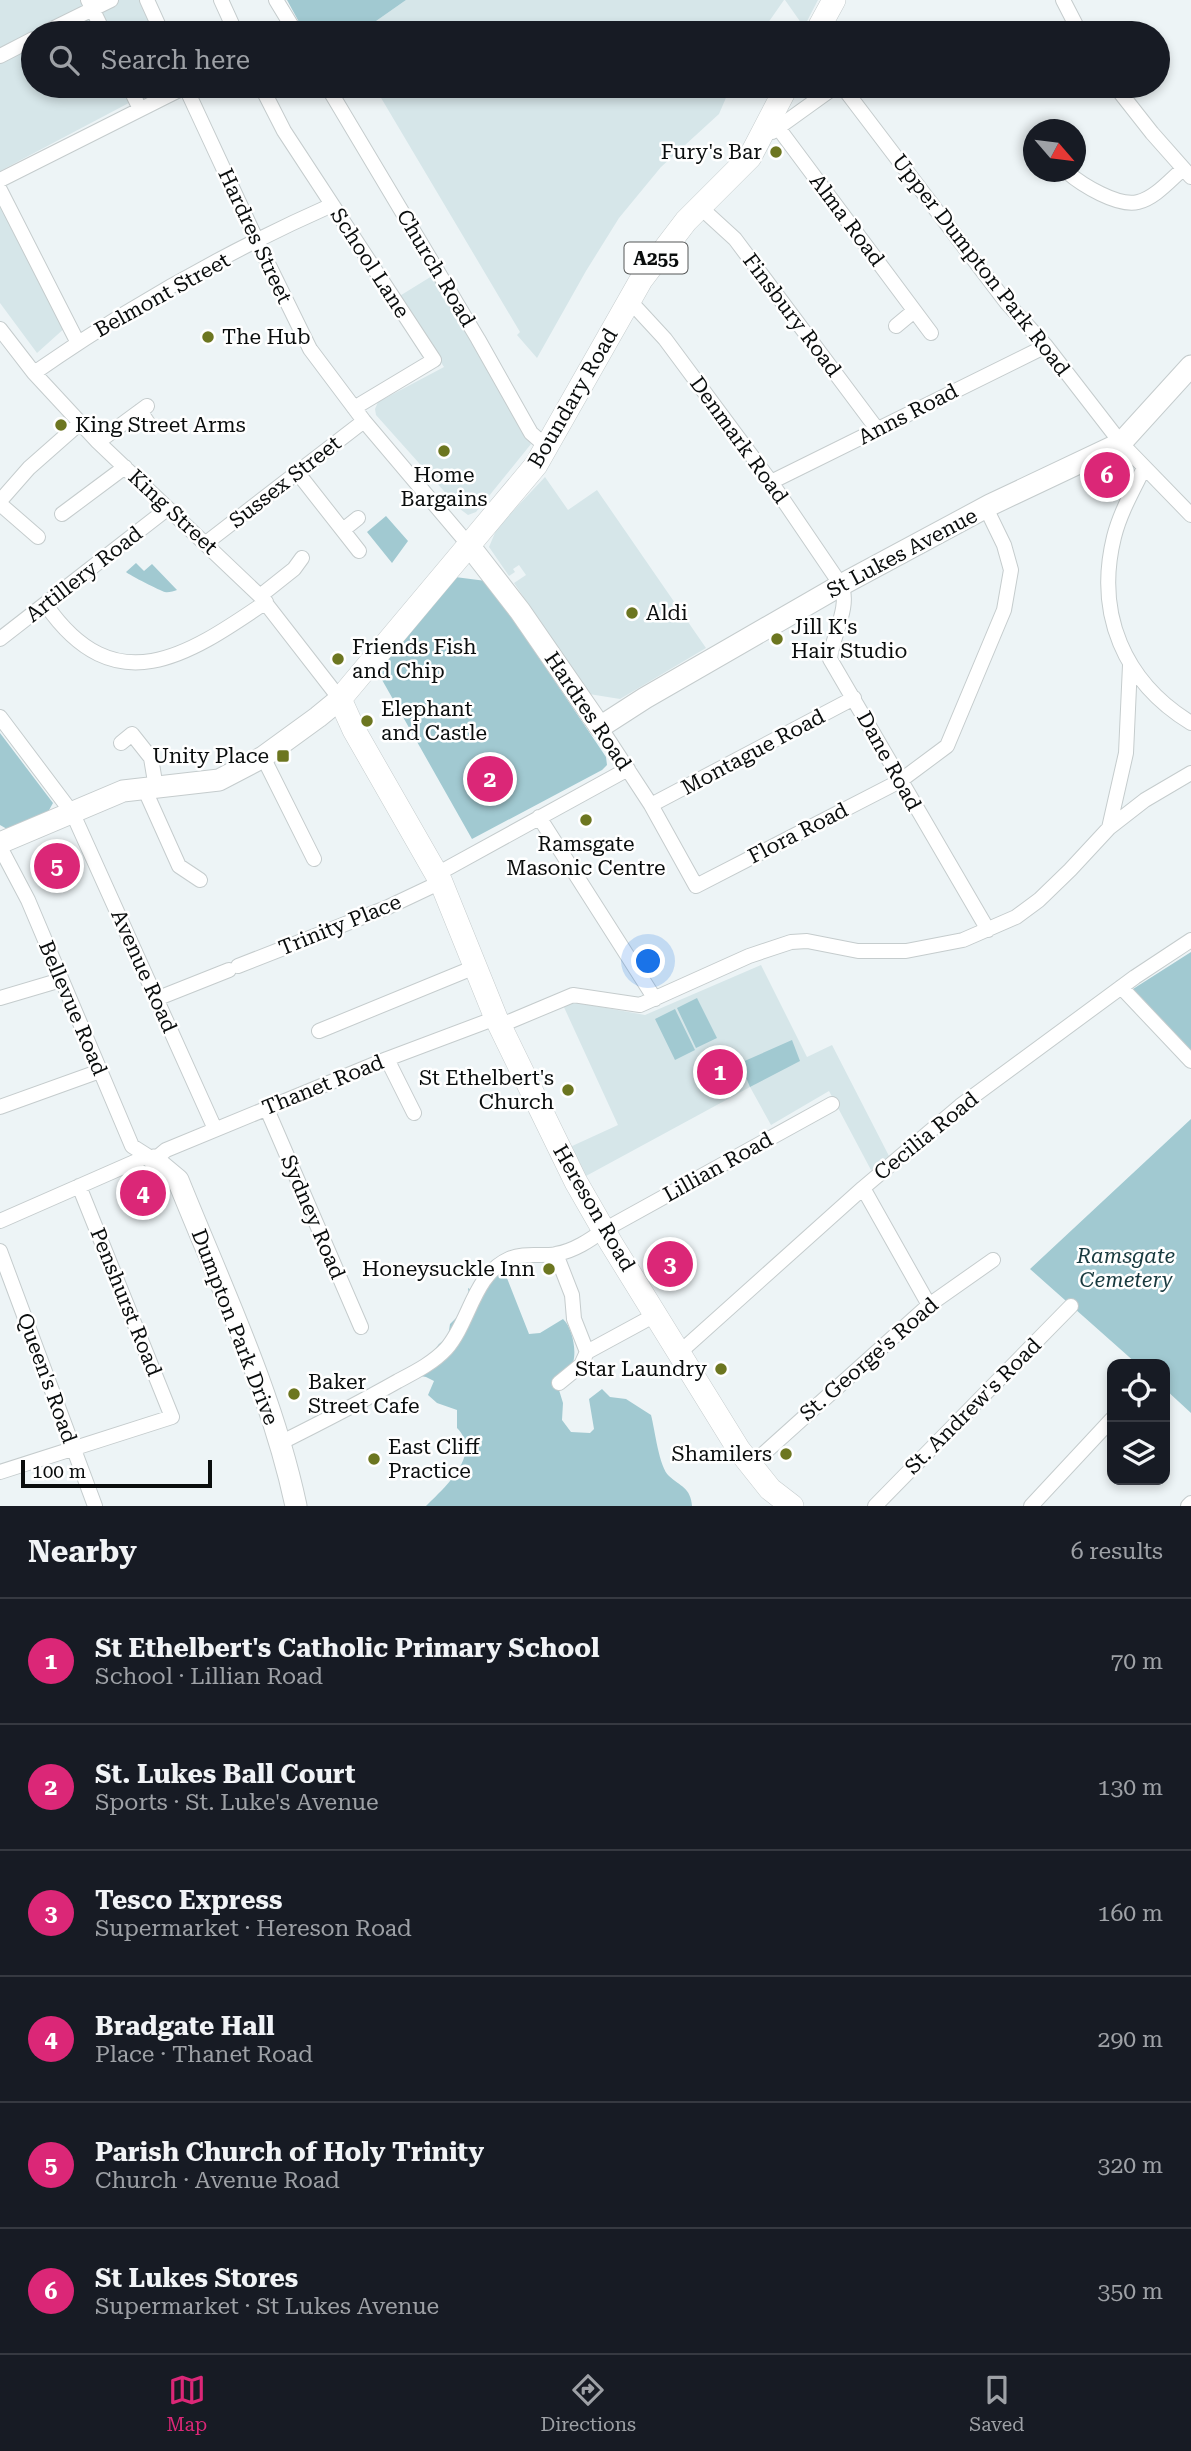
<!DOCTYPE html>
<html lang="en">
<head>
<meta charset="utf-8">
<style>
  body { margin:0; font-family:"Roboto Serif",serif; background:#242831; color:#f1f3f6 }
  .controls { position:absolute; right:21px; bottom:21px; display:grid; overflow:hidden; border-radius:14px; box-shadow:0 4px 10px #0003 }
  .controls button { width:63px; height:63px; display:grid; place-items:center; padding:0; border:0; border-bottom:2px solid #363941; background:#171b24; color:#f1f3f6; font:35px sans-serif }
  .compass { position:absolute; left:1023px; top:119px; width:63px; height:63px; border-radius:50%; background:#171b24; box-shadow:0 4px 10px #0003; rotate:118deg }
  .scale { position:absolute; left:21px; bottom:18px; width:191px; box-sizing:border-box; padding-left:7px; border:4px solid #0a0d0d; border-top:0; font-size:19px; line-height:24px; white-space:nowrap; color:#0a0d0d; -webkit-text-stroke:5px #fff; paint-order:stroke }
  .you { position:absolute; left:649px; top:962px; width:24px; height:24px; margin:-18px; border:5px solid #fff; border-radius:50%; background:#1a73e8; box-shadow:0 0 0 10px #1a73e833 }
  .badge { display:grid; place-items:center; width:46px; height:46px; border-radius:50%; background:#db2777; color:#fff; font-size:23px; font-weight:700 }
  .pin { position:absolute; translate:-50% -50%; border:4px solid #fff; box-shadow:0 2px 7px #0006 }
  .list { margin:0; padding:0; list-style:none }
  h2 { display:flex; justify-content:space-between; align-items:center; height:91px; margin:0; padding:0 28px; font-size:30px }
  h2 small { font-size:23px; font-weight:400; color:#9ea1a6 }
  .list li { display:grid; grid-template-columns:46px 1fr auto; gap:21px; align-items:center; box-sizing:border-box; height:126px; padding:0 28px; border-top:2px solid #363941 }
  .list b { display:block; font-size:26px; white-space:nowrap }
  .list p { margin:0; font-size:23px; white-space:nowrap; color:#9ea1a6 }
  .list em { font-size:23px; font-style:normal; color:#9ea1a6 }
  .icon { flex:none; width:38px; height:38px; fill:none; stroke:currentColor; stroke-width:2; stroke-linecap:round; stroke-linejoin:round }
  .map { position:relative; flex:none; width:1191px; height:1506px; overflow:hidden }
  .search { position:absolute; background:#171b24; box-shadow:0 4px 10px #0003; left:21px; right:21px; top:21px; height:77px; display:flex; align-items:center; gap:18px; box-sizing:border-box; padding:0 24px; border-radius:38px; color:#9ea1a6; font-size:26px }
  .sheet { height:847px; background:#171b24 }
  nav { display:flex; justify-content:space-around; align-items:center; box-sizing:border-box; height:98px; border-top:2px solid #363941; background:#171b24; font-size:19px; color:#9ea1a6 }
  nav a { display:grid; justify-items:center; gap:4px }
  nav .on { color:#db2777 }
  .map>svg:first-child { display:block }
</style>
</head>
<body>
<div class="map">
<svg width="1191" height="1506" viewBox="0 0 1191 1506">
  <rect width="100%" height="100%" fill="#edf4f6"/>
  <!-- built -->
  <path fill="#d6e6e9" d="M0,0H142L157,33H33V86H161L0,171Z
    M406,0H784L761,33H359Z
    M785,0H818L804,27Z
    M374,86H731L719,114L661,167L619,218L586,271L537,358L517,335L520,332Z
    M0,195L67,326L37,353L0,303Z
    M432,276L531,444L476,512L468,515L460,509L376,415L375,409L378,402L444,367L398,297Z
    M545,477L568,510L597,490L706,648L620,699L589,694L514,583L526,575L519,565L513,569L515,572L509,576L489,547L497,528Z
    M761,965L807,1057L832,1045L889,1156L871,1170L829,1091L771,1125L750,1087L586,1176L570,1147L618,1125L563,1005L574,1002L645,1015Z"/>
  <!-- green -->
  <path fill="#a1c9d1" d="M287,0H406L359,33H305Z
    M386,516L408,541L392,563L367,532Z
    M136,563L144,571L152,564L177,590C174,591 168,593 165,592C161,591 129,575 126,572Z
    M455,577L486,581L494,591L606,757L607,765L602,770L472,839L377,671Z
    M0,733L53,803L48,812L7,829L0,825Z
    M1191,952V1052L1133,989Z
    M697,998L717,1038L696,1048L677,1008Z
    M675,1009L695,1050L675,1060L655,1019Z
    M792,1040L800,1061L750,1087L740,1063Z
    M1191,1119V1413L1165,1389V1364H1137L1030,1269Z
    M503,1268L529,1334L540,1333L563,1319C572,1327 577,1350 573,1363C571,1372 562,1374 555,1377L563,1403L562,1420L571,1432L590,1433L594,1429L589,1399L602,1389L610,1397L626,1399L651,1415C655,1430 659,1467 669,1476C680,1486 691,1488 692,1506H426C445,1487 483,1454 457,1428V1410L437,1403L428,1395L434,1381L426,1377L415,1375L439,1344L448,1337L450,1324L462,1312L469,1295L468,1288L473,1291Z"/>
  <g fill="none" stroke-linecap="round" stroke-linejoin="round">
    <defs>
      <path id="street" d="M88,0L104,33
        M147,0L162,33
        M221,0L236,33
        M276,0L296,33
        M1063,0L1080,33
        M44,33L111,0
        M0,56L33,39
        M129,86L140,109
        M185,86L257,241L310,349L364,421L468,544
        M261,86L284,131L434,360L354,408
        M327,86L478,339L531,433L548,448
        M842,86L1006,302L1046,346L1121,443L1191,515
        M1115,86L1152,133L1191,177
        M779,129L931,333
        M772,132L836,86
        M1067,172C1082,185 1118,207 1138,202C1155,198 1170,180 1183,169
        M0,180L185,87
        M0,190L78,343
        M700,207L735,239L877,429
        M629,300L665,339L771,482L841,585C851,606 832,636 830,659L988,930
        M896,326L914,311
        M0,329L34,373L98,442L260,596L340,699
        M34,373C127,308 228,251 332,205
        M140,411L148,423
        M98,442L147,406
        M1144,468C1133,490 1120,513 1114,537C1095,614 1124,682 1191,723
        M297,472L359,551
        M771,482L1046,346
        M0,501L29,468L80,423
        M0,504L38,537
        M62,514L125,467
        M343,530L358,518
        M206,543L364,421
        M260,596L294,569L302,558
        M46,605C115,704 187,656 266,602
        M0,639L167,509
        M0,717L73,814L215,1129
        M600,727L651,805L696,886L900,781L947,746L1004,610L1011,570L1004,545L986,508
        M121,743L132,734L151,758L156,788
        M263,757L314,859
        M144,788L179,866L200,880
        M651,805L854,698
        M539,817L655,999
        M1109,828L1126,753L1130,665
        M0,847L28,900L132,1146L154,1160L166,1150L387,1059L496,1018
        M437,874L628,769
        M238,966L386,908L441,882
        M1121,987L1191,1061
        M0,998L61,980
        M156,999L229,970
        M499,1026L573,995L640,1005L749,956L791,942L807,941L858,951H906L963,940L1016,917L1039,900L1070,870L1109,828L1145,800L1191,773
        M319,1031L475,967
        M387,1059L414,1113
        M0,1107L100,1071
        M266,1107L361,1327
        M863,1188L929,1305
        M0,1221L148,1156
        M0,1251L95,1506
        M556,1254L572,1295L574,1319L587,1352
        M679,1353L863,1188L960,1106L1135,977L1191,940
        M559,1383L581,1365L587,1352L657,1314
        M280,1443C320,1423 359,1403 398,1381C415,1372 433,1363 446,1349C470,1322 473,1275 509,1259C524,1252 541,1257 556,1254C574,1251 590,1240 604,1230L832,1104
        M751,1465L929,1305L993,1260
        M0,1472L172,1417L79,1186
        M875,1506L1071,1306
        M1031,1506L1112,1419
        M1188,1506L1191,1503"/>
      <path id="secondary" d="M468,544L520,611L600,727L645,698L841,585L990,505L1121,443L1191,366
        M0,843L123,791L219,780L263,757L318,717L340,699
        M154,1160L178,1180C221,1287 272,1393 296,1506"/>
      <path id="primary" d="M816,33L834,0
        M787,86L750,157L686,221L641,280L536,465L340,699L354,730L441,882L496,1018L576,1182L611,1243L739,1450L770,1489L792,1506"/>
    </defs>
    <!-- street casing -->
    <use href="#street" stroke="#c5cccd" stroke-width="16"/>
    <!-- secondary casing -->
    <use href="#secondary" stroke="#c5cccd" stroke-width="23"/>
    <!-- primary casing -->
    <use href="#primary" stroke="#c5cccd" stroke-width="24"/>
    <!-- street -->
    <use href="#street" stroke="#fff" stroke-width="14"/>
    <!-- secondary -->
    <use href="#secondary" stroke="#fff" stroke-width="21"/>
    <!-- primary -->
    <use href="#primary" stroke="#fff" stroke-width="23"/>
  </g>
  <!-- markers -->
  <g fill="#6c7620" stroke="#fff" stroke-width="2.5">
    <circle cx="776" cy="152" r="7"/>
    <circle cx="208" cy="337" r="7"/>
    <circle cx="61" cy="425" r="7"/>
    <circle cx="444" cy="451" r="7"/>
    <circle cx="632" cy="613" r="7"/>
    <circle cx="777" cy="639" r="7"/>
    <circle cx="338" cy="659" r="7"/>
    <circle cx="367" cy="721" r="7"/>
    <rect x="276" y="749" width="14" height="14" rx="3.5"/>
    <circle cx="586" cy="820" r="7"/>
    <circle cx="568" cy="1090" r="7"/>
    <circle cx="549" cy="1269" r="7"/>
    <circle cx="721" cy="1369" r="7"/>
    <circle cx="294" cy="1394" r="7"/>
    <circle cx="786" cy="1454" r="7"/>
    <circle cx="374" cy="1459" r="7"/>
  </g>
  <g text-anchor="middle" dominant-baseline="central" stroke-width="5" stroke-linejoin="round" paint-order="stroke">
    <!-- shield labels -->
    <rect fill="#fff" stroke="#545656" stroke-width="2" x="624.5" y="242.5" width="63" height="31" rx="5"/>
    <g font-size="19" font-weight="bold" fill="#0a0d0d">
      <text x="656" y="258">A255</text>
    </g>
    <!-- poi labels -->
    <g font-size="21" fill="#0a0d0d" stroke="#fff" text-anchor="start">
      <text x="762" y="152" text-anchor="end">Fury's Bar</text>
      <text x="222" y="337">The Hub</text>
      <text x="75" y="425">King Street Arms</text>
      <text x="444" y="475" text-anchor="middle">Home<tspan x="444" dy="24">Bargains</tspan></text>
      <text x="646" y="613">Aldi</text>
      <text x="791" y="627">Jill K's<tspan x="791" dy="24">Hair Studio</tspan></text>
      <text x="352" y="647">Friends Fish<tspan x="352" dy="24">and Chip</tspan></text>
      <text x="381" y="709">Elephant<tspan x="381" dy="24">and Castle</tspan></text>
      <text x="269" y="756" text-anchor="end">Unity Place</text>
      <text x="586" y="844" text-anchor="middle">Ramsgate<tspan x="586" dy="24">Masonic Centre</tspan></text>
      <text x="554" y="1078" text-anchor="end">St Ethelbert's<tspan x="554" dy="24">Church</tspan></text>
      <text x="535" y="1269" text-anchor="end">Honeysuckle Inn</text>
      <text x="707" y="1369" text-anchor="end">Star Laundry</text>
      <text x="308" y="1382">Baker<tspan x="308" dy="24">Street Cafe</tspan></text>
      <text x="388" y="1447">East Cliff<tspan x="388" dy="24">Practice</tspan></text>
      <text x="772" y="1454" text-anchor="end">Shamilers</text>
    </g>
    <!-- street labels -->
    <g font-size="21" fill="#0a0d0d" stroke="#fff">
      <text transform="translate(847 220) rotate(53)">Alma Road</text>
      <text transform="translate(255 236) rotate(65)">Hardres Street</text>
      <text transform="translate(370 263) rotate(57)">School Lane</text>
      <text transform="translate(981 265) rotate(52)">Upper Dumpton Park Road</text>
      <text transform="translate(436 268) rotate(59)">Church Road</text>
      <text transform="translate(162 295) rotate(-29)">Belmont Street</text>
      <text transform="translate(792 315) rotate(53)">Finsbury Road</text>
      <text transform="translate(573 398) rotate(-60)">Boundary Road</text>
      <text transform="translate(908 414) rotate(-27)">Anns Road</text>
      <text transform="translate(739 440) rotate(54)">Denmark Road</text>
      <text transform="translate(285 482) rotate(-38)">Sussex Street</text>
      <text transform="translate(173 512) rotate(43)">King Street</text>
      <text transform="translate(902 553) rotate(-28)">St Lukes Avenue</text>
      <text transform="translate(84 574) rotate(-38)">Artillery Road</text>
      <text transform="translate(588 711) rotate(56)">Hardres Road</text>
      <text transform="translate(753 752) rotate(-28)">Montague Road</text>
      <text transform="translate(889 761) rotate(61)">Dane Road</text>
      <text transform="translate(798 833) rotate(-27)">Flora Road</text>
      <text transform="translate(340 925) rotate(-22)">Trinity Place</text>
      <text transform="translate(144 971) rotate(66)">Avenue Road</text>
      <text transform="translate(73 1008) rotate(67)">Bellevue Road</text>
      <text transform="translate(323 1085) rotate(-22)">Thanet Road</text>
      <text transform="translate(926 1136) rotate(-39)">Cecilia Road</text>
      <text transform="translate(718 1167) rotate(-29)">Lillian Road</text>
      <text transform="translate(594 1208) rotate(60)">Hereson Road</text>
      <text transform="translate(313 1217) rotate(67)">Sydney Road</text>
      <text transform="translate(126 1302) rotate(68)">Penshurst Road</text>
      <text transform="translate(235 1327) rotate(69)">Dumpton Park Drive</text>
      <text transform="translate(869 1359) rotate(-41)">St. George's Road</text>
      <text transform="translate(47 1378) rotate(70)">Queen's Road</text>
      <text transform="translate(973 1406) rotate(-45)">St. Andrew's Road</text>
    </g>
    <!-- park labels -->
    <g font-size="21" font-style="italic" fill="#17393e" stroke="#fff">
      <text x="1126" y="1256">Ramsgate<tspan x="1126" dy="24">Cemetery</tspan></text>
    </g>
  </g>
</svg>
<div class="controls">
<button><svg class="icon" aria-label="locate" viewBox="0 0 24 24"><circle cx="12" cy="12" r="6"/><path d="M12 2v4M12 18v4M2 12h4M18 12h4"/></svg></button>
<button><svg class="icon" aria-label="layers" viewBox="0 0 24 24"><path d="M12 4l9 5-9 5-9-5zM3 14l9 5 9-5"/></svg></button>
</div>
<svg class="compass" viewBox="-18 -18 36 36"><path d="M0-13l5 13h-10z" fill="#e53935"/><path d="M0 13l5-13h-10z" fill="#9ea1a6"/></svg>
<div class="scale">100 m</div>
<div class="you"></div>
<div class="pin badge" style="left:720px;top:1072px">1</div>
<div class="pin badge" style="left:490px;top:779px">2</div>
<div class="pin badge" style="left:670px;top:1264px">3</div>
<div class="pin badge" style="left:143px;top:1193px">4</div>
<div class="pin badge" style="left:57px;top:866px">5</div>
<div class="pin badge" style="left:1107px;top:475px">6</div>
<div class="search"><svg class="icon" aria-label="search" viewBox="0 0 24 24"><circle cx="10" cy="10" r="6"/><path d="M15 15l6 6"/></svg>Search here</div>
</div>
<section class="sheet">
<h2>Nearby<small>6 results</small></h2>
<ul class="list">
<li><span class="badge">1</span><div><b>St Ethelbert's Catholic Primary School</b><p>School · Lillian Road</p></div><em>70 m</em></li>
<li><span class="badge">2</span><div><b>St. Lukes Ball Court</b><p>Sports · St. Luke's Avenue</p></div><em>130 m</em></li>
<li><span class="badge">3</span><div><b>Tesco Express</b><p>Supermarket · Hereson Road</p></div><em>160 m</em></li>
<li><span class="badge">4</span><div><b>Bradgate Hall</b><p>Place · Thanet Road</p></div><em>290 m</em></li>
<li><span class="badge">5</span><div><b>Parish Church of Holy Trinity</b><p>Church · Avenue Road</p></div><em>320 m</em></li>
<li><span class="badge">6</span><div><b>St Lukes Stores</b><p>Supermarket · St Lukes Avenue</p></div><em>350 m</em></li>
</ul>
</section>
<nav>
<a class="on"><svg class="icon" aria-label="map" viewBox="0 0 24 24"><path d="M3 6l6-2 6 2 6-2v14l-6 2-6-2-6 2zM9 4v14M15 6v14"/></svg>Map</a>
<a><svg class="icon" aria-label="directions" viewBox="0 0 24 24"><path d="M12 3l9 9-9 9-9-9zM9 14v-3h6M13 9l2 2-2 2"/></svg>Directions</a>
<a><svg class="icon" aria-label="saved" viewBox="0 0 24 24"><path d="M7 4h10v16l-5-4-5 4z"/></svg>Saved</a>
</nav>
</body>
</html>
